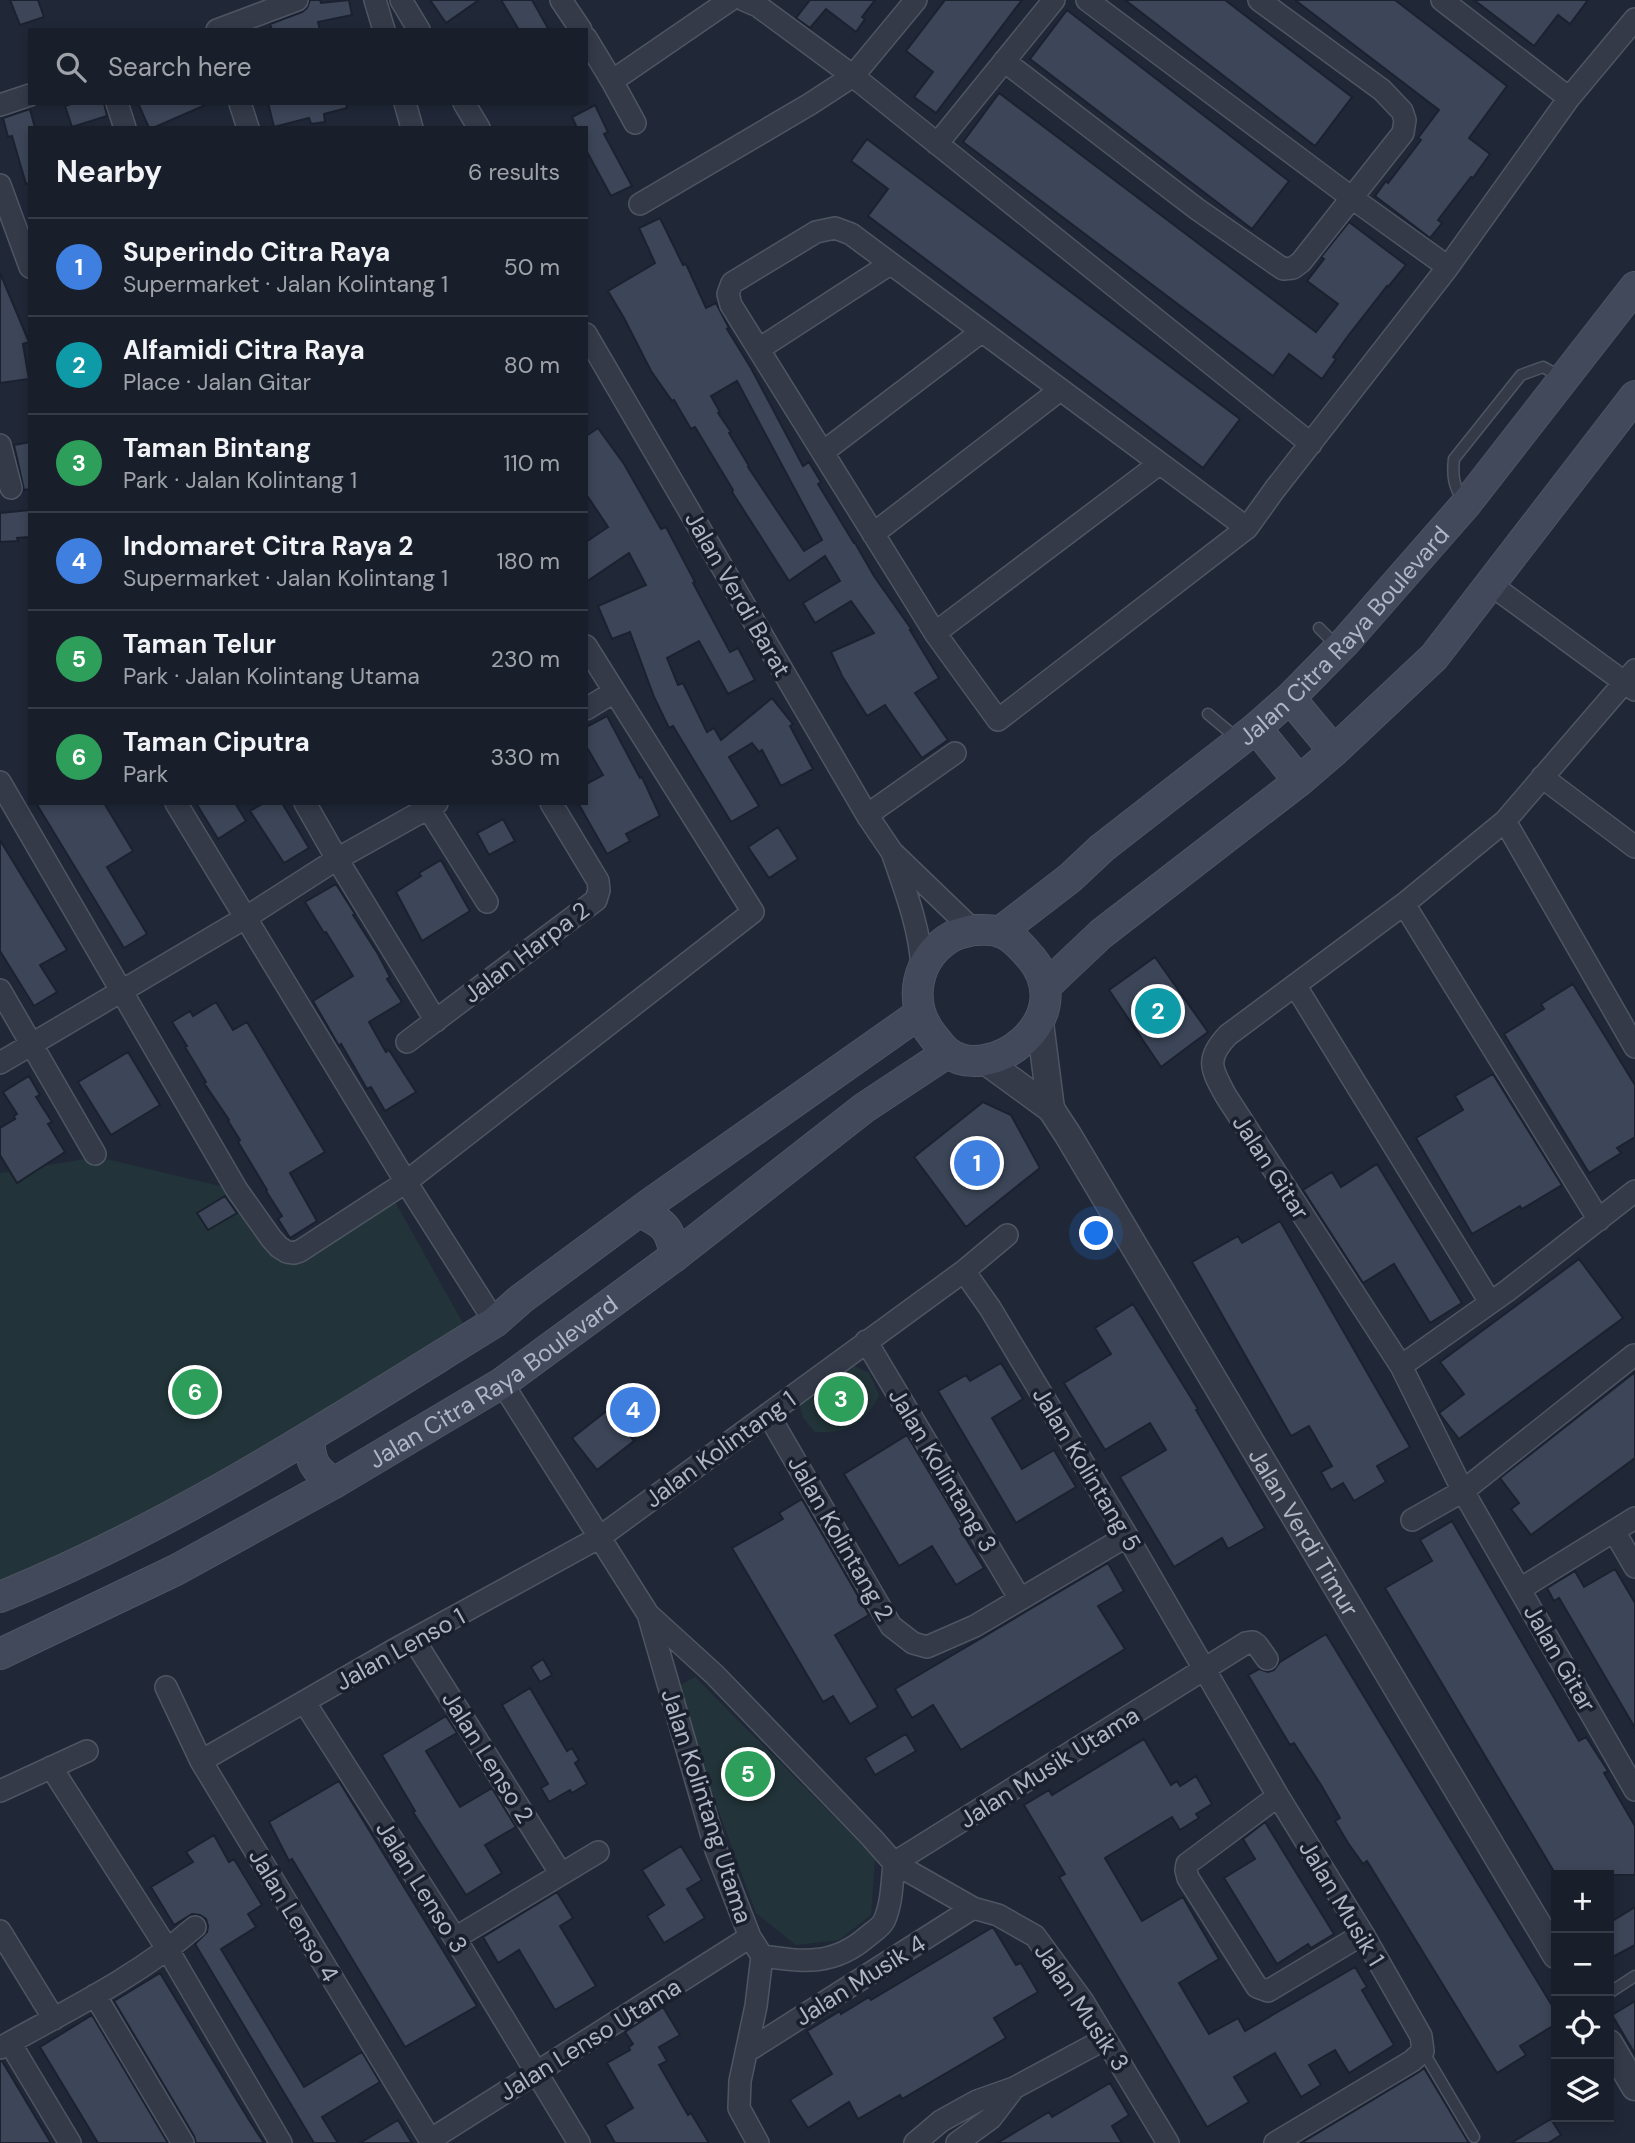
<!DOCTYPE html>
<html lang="en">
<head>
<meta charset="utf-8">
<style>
  body { margin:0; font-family:"DM Sans",sans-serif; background:#252b36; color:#f1f3f6 }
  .controls { position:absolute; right:21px; bottom:21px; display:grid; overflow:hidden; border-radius:0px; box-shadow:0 4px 10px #0003 }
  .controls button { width:63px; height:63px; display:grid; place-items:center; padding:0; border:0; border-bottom:2px solid #363c47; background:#181e2a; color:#f1f3f6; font:35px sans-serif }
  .you { position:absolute; left:1097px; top:1234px; width:24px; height:24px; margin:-18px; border:5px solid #fff; border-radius:50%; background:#1a73e8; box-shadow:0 0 0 10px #1a73e833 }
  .badge { display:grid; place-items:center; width:46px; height:46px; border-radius:50%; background:#7fa3f8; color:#fff; font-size:23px; font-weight:700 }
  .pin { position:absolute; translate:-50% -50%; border:4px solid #fff; box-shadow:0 2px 7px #0006 }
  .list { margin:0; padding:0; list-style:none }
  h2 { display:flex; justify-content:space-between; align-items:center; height:91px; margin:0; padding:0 28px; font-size:30px }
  h2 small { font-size:23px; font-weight:400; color:#9fa2a8 }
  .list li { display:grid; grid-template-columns:46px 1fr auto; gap:21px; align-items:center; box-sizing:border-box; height:98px; padding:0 28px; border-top:2px solid #363c47 }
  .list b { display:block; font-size:26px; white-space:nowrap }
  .list p { margin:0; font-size:23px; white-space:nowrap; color:#9fa2a8 }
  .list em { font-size:23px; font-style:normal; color:#9fa2a8 }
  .icon { flex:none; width:38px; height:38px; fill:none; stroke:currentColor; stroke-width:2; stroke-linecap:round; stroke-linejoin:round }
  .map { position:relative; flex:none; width:1635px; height:2143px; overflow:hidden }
  .search { position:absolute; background:#181e2a; box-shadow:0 4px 10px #0003; left:28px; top:28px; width:560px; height:77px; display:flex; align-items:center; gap:18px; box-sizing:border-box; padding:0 24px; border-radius:0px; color:#9fa2a8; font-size:26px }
  .panel { position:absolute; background:#181e2a; box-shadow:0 4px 10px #0003; left:28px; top:126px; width:560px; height:679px; border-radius:0px }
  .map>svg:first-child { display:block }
</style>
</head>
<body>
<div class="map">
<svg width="1635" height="2143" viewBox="0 0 1635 2143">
  <rect width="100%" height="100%" fill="#202838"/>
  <!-- green -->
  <path fill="#223439" d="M97,1157L237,1190L271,1238L299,1252L393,1198L474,1343L0,1593V1173Z
    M852,1365L869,1373L879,1395C865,1424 847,1434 815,1432L803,1418L799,1403Z
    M695,1677L875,1858L871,1915L839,1940L796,1945L756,1913L674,1689Z"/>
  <!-- building -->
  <path fill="#3c4658" stroke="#1b212f" stroke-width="2" fill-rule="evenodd" d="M10,0H38L44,17L20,25Z
    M310,0H320L321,3L349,0L352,15L318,22L320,30H272L270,24L302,12L307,8Z
    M430,0H479L446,23Z
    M501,0H532L549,30H519Z
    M810,0H875L862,17L865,19L856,32L826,9L810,28L796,18Z
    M945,0H1022L936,113L914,97L933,72L906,51Z
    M1125,0H1225L1352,97L1315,146Z
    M1295,0H1395L1507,86L1469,138L1490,154L1473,178L1471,177L1438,220L1442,223L1430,238L1375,196L1386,181L1388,183L1421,140L1418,138L1439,110Z
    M1474,0H1588L1570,24L1558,15L1534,46Z
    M1067,10L1289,181L1252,229L1030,59Z
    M999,93L1316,332L1338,304L1307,281L1324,259L1321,257L1349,222L1406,265L1388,287L1387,286L1348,336L1333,357L1336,359L1322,379L1289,354L1273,376L963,142Z
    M74,103H104L107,116L72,127L65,106Z
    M138,103H210L153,128H149Z
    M268,103H346L347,108L324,114L325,122L311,124L309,118L274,127Z
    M595,105L608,132L604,134L632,186L611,196L586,150V128H577L572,117Z
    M30,109L35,128H30V183L26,184L12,136L8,137L3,118Z
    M867,139L1240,419L1203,468L868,216L888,189L851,161Z
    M660,218L683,265L686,264L706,308L716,303L729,328L727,329L751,368L803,466L809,462L821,482L818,484L854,543H855L874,576L912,630H910L939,678L915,693L948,740L922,758L885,705L867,716L842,676L831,652L874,633L851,601L815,623L803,603L840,581L825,556L789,581L732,492L733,490L695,427L691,429L674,400L672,401L651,371L624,318L608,291L655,263L639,228ZM737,381L822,540L804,551L748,467L749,466L729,433L731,432L718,413L720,412L711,396Z
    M0,273L29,342L23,344L29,379L0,383Z
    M598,428L624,464L661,529L666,527L695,582L693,583L730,652L738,648L755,680L728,694L699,641L667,658L678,685L683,683L707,732L714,728L721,740L772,698L793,724L790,726L813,769L781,786L762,750L759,752L752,743L729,757L759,806L731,822L673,726L669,728L654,697L630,632L612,639L598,606L646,585L629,553L586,582V542L608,527L586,494V436Z
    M30,442V489L24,490L14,445Z
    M30,510V537L17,538L18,541L0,542V513Z
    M607,716L640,778L642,777L660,816L626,834L630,841L607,854L578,803H586V784L603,775L586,746V727Z
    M36,803H104L133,851L107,867L147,934L124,948Z
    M196,803H235L246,821L218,839Z
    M264,803H282L309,848L284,863L250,811Z
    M503,819L515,841L489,855L477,833Z
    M778,827L798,859L769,878L748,847Z
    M0,840L67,950L40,965L57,992L34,1006L0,951Z
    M441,860L470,911L422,941L396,892L421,876L419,873Z
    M336,884L355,914L353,915L378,954L390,977L387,979L402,1002L369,1022L386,1052L389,1050L416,1092L385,1111L371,1087L367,1089L341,1044L339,1046L313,1001L353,976L326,932L324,933L305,902Z
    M1155,957L1208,1032L1161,1067L1109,990Z
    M1573,984L1635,1085V1137L1617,1148L1621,1153L1589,1173L1504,1034L1544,1009L1541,1004Z
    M216,1002L233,1030L247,1022L325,1152L290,1173L317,1221L290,1238L278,1219L282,1216L266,1191L267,1190L238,1142L240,1140L228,1121L229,1120L204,1083L206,1082L185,1047L187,1046L172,1022L190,1011L193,1016Z
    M128,1052L160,1105L111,1135L78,1082Z
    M1493,1074L1562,1185L1522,1209L1520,1206L1472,1234L1416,1138L1463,1110L1455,1096Z
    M29,1076L40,1095L36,1097L52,1122L48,1124L65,1152L17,1183L0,1155V1128L15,1119L14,1116L17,1114L3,1092Z
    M983,1102L1011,1115L1040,1168L966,1227L914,1157Z
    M1377,1164L1462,1303L1430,1323L1394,1264L1363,1283L1303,1190L1332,1172L1341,1187Z
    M225,1196L237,1213L208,1230L197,1213Z
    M1280,1221L1410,1447L1377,1466L1386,1482L1354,1501L1343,1483L1331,1490L1321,1472L1332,1466L1309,1426L1291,1436L1192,1262L1238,1236L1242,1243Z
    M1579,1259L1623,1318L1459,1439L1439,1413L1464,1394L1440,1362Z
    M1133,1304L1198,1409L1196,1410L1265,1528L1228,1549L1222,1538L1174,1567L1120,1477L1166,1450L1150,1423L1105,1450L1064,1383L1111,1354L1095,1328Z
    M1001,1363L1023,1399L992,1418L1022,1469L1054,1450L1076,1487L1016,1523L938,1391L966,1375L970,1381Z
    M1635,1372V1458L1531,1535L1511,1509L1519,1503L1500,1478Z
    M609,1409L634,1441L597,1470L572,1438Z
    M907,1435L962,1527L960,1529L984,1568L956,1585L932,1546L899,1566L844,1474Z
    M802,1499L869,1615L835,1635L878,1707L850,1724L833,1696L823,1702L732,1548L783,1519L779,1513Z
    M1452,1521L1579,1741L1586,1737L1608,1771L1604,1773L1635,1826V1875H1556L1385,1588L1432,1561L1420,1540Z
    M1108,1563L1124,1591L1098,1606L1125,1649L961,1750L933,1705L912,1718L895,1689Z
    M1615,1569L1635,1603V1728L1559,1598L1554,1601L1547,1588L1575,1571L1584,1587Z
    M1326,1634L1556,2012V2024L1520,2046L1526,2055L1497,2073L1367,1861L1363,1864L1348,1843L1335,1821L1340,1818L1321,1785L1294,1743L1290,1745L1248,1675L1259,1669L1268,1672L1274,1670L1280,1662Z
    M543,1659L552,1675L540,1682L531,1667Z
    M530,1688L567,1751L572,1748L579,1760L575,1763L587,1784L572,1793L570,1790L549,1802L541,1788L548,1784L502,1705Z
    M446,1716L457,1733L426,1751L460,1807L492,1788L516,1827L485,1845L502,1873L466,1895L413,1812L415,1811L382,1755Z
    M906,1734L916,1751L875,1775L865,1758Z
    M1144,1739L1171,1785L1177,1781L1180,1786L1196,1776L1212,1804L1196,1814L1199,1818L1180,1830L1172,1817L1105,1858L1142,1921L1183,1897L1195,1918L1219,1959L1179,1983L1209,2034L1238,2018L1245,2031L1355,1967L1367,1987L1362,1990L1394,2045L1349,2073L1335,2050L1309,2065L1321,2085L1301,2097L1275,2053L1234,2077L1249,2102L1207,2127L1059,1877L1065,1874L1024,1805L1049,1790L1052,1795Z
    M339,1781L477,2006L405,2047L292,1859L289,1861L269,1822Z
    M1265,1822L1334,1934L1311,1948L1308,1944L1277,1964L1224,1878L1255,1859L1243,1839Z
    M214,1835L229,1862L234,1859L262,1905L248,1914L256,1927L221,1949L304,2087L362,2052L380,2082L322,2117L338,2143H314L195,1944L207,1932L208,1926L206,1919L200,1915L192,1914L174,1925L151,1887L193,1862L186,1852Z
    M681,1846L702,1880L687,1889L705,1918L664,1943L647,1916L664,1905L642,1870Z
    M557,1892L573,1918L560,1926L596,1986L555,2010L519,1950L498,1963L483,1937Z
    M1635,1907V1945L1609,1959V1923Z
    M993,1927L1016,1965L1021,1963L1038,1992L994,2018L1006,2038L902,2099L900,2095L858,2119L849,2102L808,2128L790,2100L832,2074L807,2031L840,2011L841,2014L869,1997L871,2000Z
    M160,1973L249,2120L264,2143H196L194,2136L114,2001Z
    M1635,2001V2054L1612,2015Z
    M663,2007L680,2035L659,2047L667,2061L659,2065L688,2115L691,2113L709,2143H615L605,2125L633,2108L607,2063L630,2050L629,2047L633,2044L625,2032Z
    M92,2015L168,2143H98L40,2047Z
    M0,2061H2L51,2143H0Z
    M1424,2068L1469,2143H1301L1419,2072Z
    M1110,2083L1129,2115L1112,2126L1122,2143H997L1049,2112L1052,2117Z
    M1551,2119L1561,2135L1548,2143H1511Z
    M398,2120L412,2143H360Z"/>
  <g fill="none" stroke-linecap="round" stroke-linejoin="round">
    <defs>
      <path id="service" d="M1464,502C1454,487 1452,477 1454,459L1521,375L1543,367L1561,377
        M1319,628L1337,646
        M1208,714L1238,739
        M1609,1993L1635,1976
        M1423,2051L1474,2137"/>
      <path id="minor" d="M375,0L384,30
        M401,0L419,30
        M561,0L581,30
        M744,0L758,6L853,76L1311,444
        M1087,0L1352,198L1448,267
        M1442,0L1569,98
        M217,30L297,0
        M586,38L612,81L730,0
        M1004,61L1197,209L1283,269L1293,268L1301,262L1403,133L1405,120L1402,111L1382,90L1259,0
        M612,81L635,123
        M117,103L125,128
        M240,103L248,128
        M405,103L412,128
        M464,103L479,128
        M0,105L30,95
        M937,144L1054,0
        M0,185L30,267
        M640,204L810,104L853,76L916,0
        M586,334L867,815L892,852
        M759,349L890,264
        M0,445L11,488
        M823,452L981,332
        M1247,528L851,234L835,228L816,232L732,283L728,294L731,305L935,633L998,720L1247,528L1275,489L1448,267L1569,98L1635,19
        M873,534L1060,390
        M1490,584L1635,690
        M935,633L1159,464
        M1635,670L1505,821L1404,904L1228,1035C1205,1059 1211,1069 1226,1096L1401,1366L1463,1491L1635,1790
        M586,709L614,692
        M1542,777L1635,847
        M0,782L237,1190L271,1238L279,1247L287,1252L294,1253L300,1251L406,1182L753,912L586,646
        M176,803L406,1182L495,1322
        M305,803L337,859L436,1021
        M425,803L487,902
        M867,815L955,753
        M1505,821L1635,1047
        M1404,904L1599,1220
        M922,968C920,928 905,890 892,852L973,930
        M1295,985L1490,1302
        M0,990L95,1154
        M407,1042L596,900L599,890L598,881L551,803
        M0,1063L245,918L337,859L437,803
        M964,1271L990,1308L1127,1536L1278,1796L1363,1934L1421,2036L1423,2051L1412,2061L1275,2143
        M866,1341L1020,1599
        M1401,1366L1507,1291L1635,1191
        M502,1383L648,1614L715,1675L872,1838L894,1863L973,1908L998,1915L1035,1936L1082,2000L1168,2143
        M768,1414L891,1626L913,1643L927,1647L975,1626L1127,1536
        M1412,1520L1463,1491L1634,1355
        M1614,1531L1635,1567
        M1520,1589L1635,1518
        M648,1614L716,1850L750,1937L762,1956C804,1962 834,1966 868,1936C873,1932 881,1927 884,1921C892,1904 892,1882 894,1863
        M414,1640L561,1874
        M166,1687L201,1761L432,2143
        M305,1703L455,1938L579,2143
        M201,1761L394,1650L600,1537L964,1271L1007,1235
        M51,1767L168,1950L281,2143
        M0,1791L87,1751
        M1278,1796L1187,1864L1186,1870L1188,1878L1257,1987L1268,1991L1363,1934
        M894,1863L1246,1643L1253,1642L1257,1645L1267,1659
        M0,1931L54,2019
        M455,1938L598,1852
        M95,1995L183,2143
        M10,2043L70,2143
        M0,2048C66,2011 137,1977 195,1927
        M746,2052L973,1908
        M430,2140L750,1937
        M758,2143L739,2108L740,2081L756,2006L762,1956
        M915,2143L941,2121L977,2101L1014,2088L1105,2039
        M957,2143L991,2118L1014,2088"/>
      <g id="tertiary">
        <path d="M1040,1023L1051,1109"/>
        <path id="s1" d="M984,1060L1051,1109L1068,1135L1556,1955"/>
        <path d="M1609,2043L1635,2087"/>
      </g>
      <g id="secondary">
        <path d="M1290,698L1334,751"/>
        <path d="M1256,728L1299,781"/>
        <path d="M973,930C981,930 992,929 1000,932C1013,936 1023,949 1032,959C1080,1021 988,1085 947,1052C942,1048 937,1041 933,1036C906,1003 916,956 953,936C959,933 967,932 973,930Z"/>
        <path id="s2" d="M1000,932L1070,878L1102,848L1256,728L1290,698L1346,641L1466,504L1635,287"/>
        <path d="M1045,987L1101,934L1299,781L1334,751L1434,657L1635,396"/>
        <path d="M640,1212C665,1224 670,1228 675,1256"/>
        <path d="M309,1437C310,1462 314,1469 334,1483"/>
        <path d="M0,1597C175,1526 335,1421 495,1322L521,1299L648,1205L919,1014"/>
        <path id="s3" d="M0,1654L176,1570L334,1483L502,1383L675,1256L864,1108L947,1053"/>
      </g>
    </defs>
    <!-- service casing -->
    <use href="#service" stroke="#4e5563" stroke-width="13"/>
    <!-- minor casing -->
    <use href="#minor" stroke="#4e5563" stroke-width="24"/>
    <!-- tertiary casing -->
    <use href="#tertiary" stroke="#4e5563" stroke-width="29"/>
    <!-- secondary casing -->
    <use href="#secondary" stroke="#4e5563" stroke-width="32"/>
    <!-- service -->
    <use href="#service" stroke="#343a48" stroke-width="10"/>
    <!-- minor -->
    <use href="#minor" stroke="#343a48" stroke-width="21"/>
    <!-- tertiary -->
    <use href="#tertiary" stroke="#343a48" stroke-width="26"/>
    <!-- secondary -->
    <use href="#secondary" stroke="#41495b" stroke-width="30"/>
  </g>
  <g text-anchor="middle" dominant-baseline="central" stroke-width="7" stroke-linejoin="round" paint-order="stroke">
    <!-- street labels -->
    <g font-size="24" fill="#aeb5c5" stroke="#191f2d">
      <text transform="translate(738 594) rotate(60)">Jalan Verdi Barat</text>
      <text stroke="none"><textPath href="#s2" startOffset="455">Jalan Citra Raya Boulevard</textPath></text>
      <text transform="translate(526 952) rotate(-37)">Jalan Harpa 2</text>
      <text transform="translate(1271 1167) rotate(57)">Jalan Gitar</text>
      <text stroke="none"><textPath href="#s3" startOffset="564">Jalan Citra Raya Boulevard</textPath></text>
      <text transform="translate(720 1449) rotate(-36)">Jalan Kolintang 1</text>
      <text transform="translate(1087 1469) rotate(59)">Jalan Kolintang 5</text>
      <text transform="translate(943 1470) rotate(59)">Jalan Kolintang 3</text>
      <text stroke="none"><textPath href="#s1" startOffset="576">Jalan Verdi Timur</textPath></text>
      <text transform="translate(841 1538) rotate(60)">Jalan Kolintang 2</text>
      <text transform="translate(400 1649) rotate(-29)">Jalan Lenso 1</text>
      <text transform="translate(1560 1658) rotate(60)">Jalan Gitar</text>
      <text transform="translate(488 1757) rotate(58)">Jalan Lenso 2</text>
      <text transform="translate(1049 1767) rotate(-32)">Jalan Musik Utama</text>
      <text transform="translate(707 1806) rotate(72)">Jalan Kolintang Utama</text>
      <text transform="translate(422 1887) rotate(58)">Jalan Lenso 3</text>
      <text transform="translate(1342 1903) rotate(59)">Jalan Musik 1</text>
      <text transform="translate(294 1915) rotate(59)">Jalan Lenso 4</text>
      <text transform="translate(860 1980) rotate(-32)">Jalan Musik 4</text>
      <text transform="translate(1082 2007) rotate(56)">Jalan Musik 3</text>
      <text transform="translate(590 2039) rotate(-32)">Jalan Lenso Utama</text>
    </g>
  </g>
</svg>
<div class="controls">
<button>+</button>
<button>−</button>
<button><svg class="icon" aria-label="locate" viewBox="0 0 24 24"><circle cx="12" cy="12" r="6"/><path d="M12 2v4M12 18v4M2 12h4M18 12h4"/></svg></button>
<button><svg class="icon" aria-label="layers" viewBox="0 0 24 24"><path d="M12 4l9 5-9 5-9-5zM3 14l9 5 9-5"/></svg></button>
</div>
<div class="you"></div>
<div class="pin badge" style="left:977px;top:1163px;background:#3f7fe0">1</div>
<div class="pin badge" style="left:1158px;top:1011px;background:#0f9aa8">2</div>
<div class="pin badge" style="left:841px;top:1399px;background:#2e9e5b">3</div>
<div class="pin badge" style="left:633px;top:1410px;background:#3f7fe0">4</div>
<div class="pin badge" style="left:748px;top:1774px;background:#2e9e5b">5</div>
<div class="pin badge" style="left:195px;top:1392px;background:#2e9e5b">6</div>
<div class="search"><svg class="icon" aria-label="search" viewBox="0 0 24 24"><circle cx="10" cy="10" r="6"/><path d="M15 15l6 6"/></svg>Search here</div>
<section class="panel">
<h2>Nearby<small>6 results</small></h2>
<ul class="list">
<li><span class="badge" style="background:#3f7fe0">1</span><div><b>Superindo Citra Raya</b><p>Supermarket · Jalan Kolintang 1</p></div><em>50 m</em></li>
<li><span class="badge" style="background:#0f9aa8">2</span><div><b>Alfamidi Citra Raya</b><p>Place · Jalan Gitar</p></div><em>80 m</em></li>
<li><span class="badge" style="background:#2e9e5b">3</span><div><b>Taman Bintang</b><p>Park · Jalan Kolintang 1</p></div><em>110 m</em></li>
<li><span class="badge" style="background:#3f7fe0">4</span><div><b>Indomaret Citra Raya 2</b><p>Supermarket · Jalan Kolintang 1</p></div><em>180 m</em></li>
<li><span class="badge" style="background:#2e9e5b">5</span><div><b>Taman Telur</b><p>Park · Jalan Kolintang Utama</p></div><em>230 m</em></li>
<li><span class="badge" style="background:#2e9e5b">6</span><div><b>Taman Ciputra</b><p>Park</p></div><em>330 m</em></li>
</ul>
</section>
</div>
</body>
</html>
